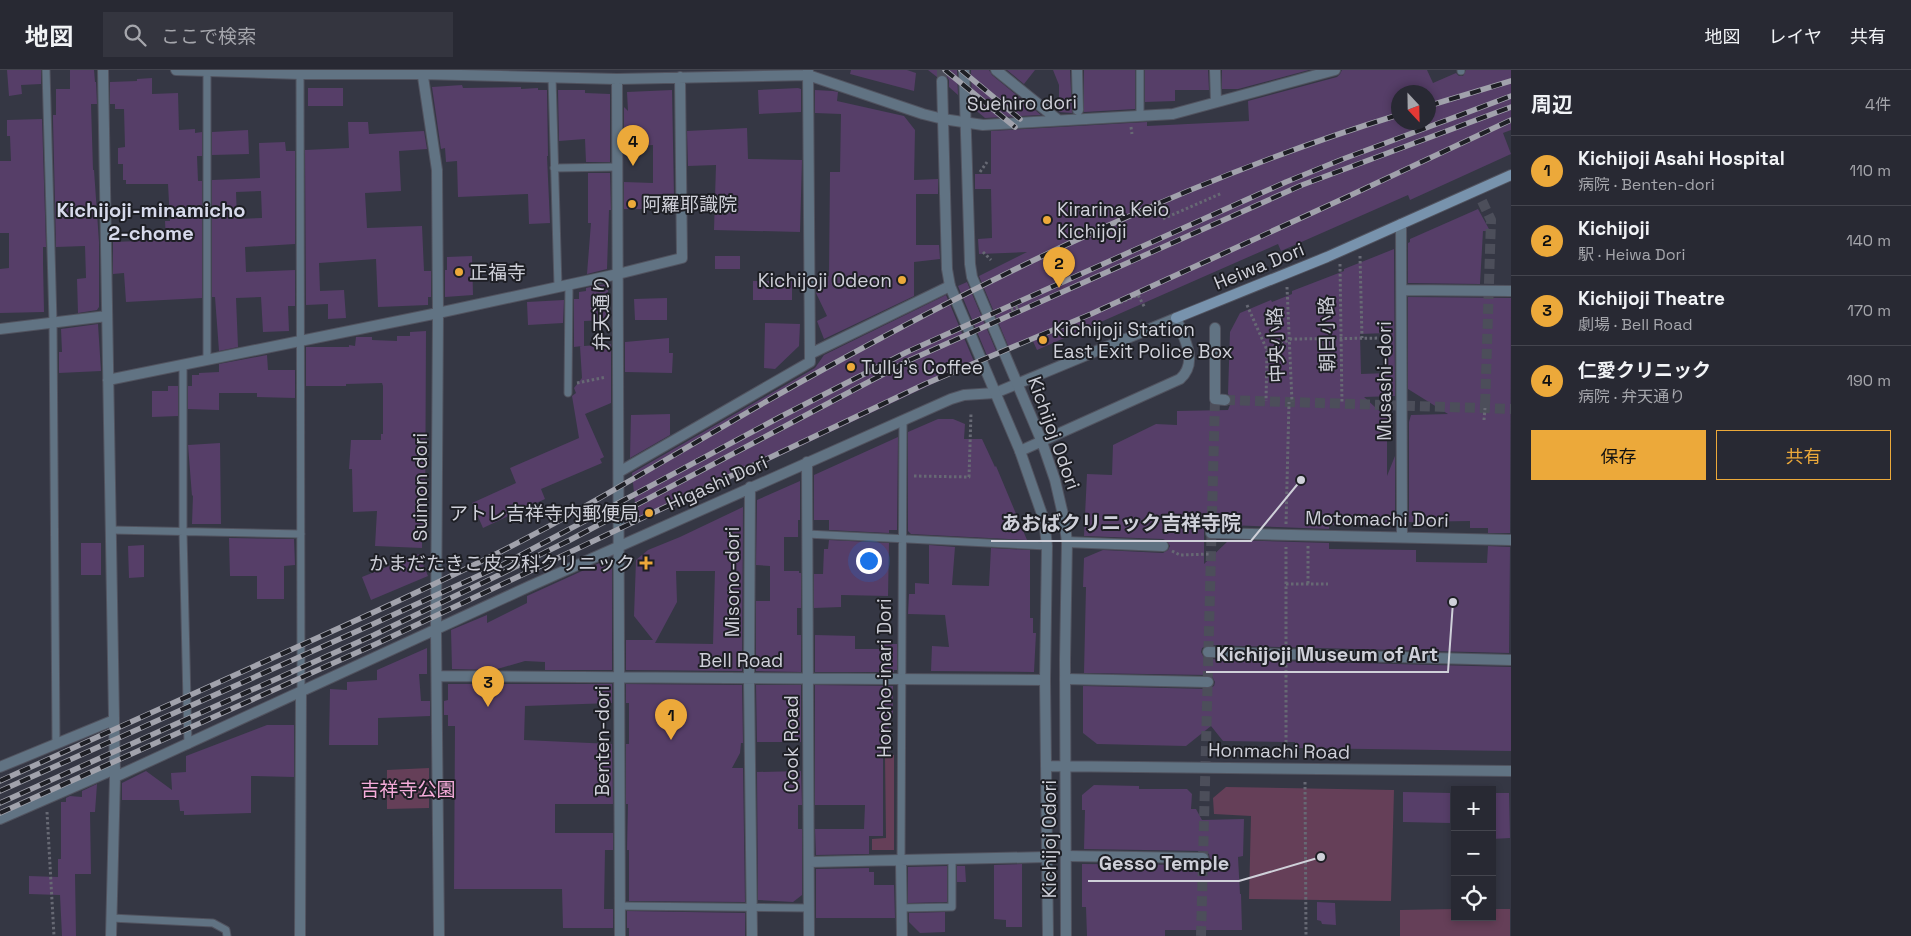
<!DOCTYPE html>
<html lang="ja">
<head>
<meta charset="utf-8">
<style>
  body { margin:0; font-family:"Space Grotesk","Noto Sans JP",sans-serif; background:#34353f; color:#f1f3f6 }
  .controls { position:absolute; right:15px; bottom:15px; display:grid; overflow:hidden; border-radius:0px; box-shadow:0 2px 8px #0003 }
  .controls button { width:45px; height:45px; display:grid; place-items:center; padding:0; border:0; border-bottom:1px solid #44454e; background:#282933; color:#f1f3f6; font:25px sans-serif }
  .compass { position:absolute; left:1391px; top:15px; width:45px; height:45px; border-radius:50%; background:#282933; box-shadow:0 2px 8px #0003; rotate:158deg }
  .you { position:absolute; left:868px; top:490px; width:18px; height:18px; margin:-12px; border:4px solid #fff; border-radius:50%; background:#1a73e8; box-shadow:0 0 0 8px #1a73e833 }
  .badge { display:grid; place-items:center; width:32px; height:32px; border-radius:50%; background:#eca93a; color:#111; font-size:16px; font-weight:700 }
  .pin { position:absolute; translate:-50% -41px; filter:drop-shadow(0 1px 2px #0008) }
  .pin::after { content:''; position:absolute; top:26px; width:18px; height:15px; background:inherit; clip-path:polygon(0 0,100% 0,50% 100%) }
  .list { margin:0; padding:0; list-style:none }
  h2 { display:flex; justify-content:space-between; align-items:center; height:65px; margin:0; padding:0 20px; font-size:21px }
  h2 small { font-size:16px; font-weight:400; color:#a5a6ac }
  .list li { display:grid; grid-template-columns:32px 1fr auto; gap:15px; align-items:center; box-sizing:border-box; height:70px; padding:0 20px; border-top:1px solid #44454e }
  .list b { display:block; font-size:19px; white-space:nowrap }
  .list p { margin:0; font-size:16px; white-space:nowrap; color:#a5a6ac }
  .list em { font-size:16px; font-style:normal; color:#a5a6ac }
  .actions { display:flex; gap:10px; padding:15px 20px }
  .actions a { flex:1; padding:11px 0; border:1px solid #eca93a; border-radius:0px; text-align:center; font-size:18px; color:#eca93a }
  .actions .main { background:#eca93a; color:#111 }
  .icon { flex:none; width:28px; height:28px; fill:none; stroke:currentColor; stroke-width:2; stroke-linecap:round; stroke-linejoin:round }
  .map { position:relative; flex:none; width:1511px; height:866px; overflow:hidden }
  header { display:flex; align-items:center; gap:30px; box-sizing:border-box; height:70px; padding:0 25px; background:#282933; border-bottom:1px solid #44454e }
  header strong { font-size:24px }
  nav { display:flex; gap:28px; margin-inline-start:auto; font-size:18px }
  .search { width:350px; height:45px; background:#34353f; display:flex; align-items:center; gap:12px; box-sizing:border-box; padding:0 18px; border-radius:0px; color:#a5a6ac; font-size:19px }
  main { display:flex }
  aside { flex:1; background:#282933 }
  .map>svg:first-child { display:block }
</style>
</head>
<body>
<header>
<strong>地図</strong>
<div class="search"><svg class="icon" aria-label="search" viewBox="0 0 24 24"><circle cx="10" cy="10" r="6"/><path d="M15 15l6 6"/></svg>ここで検索</div>
<nav><a>地図</a><a>レイヤ</a><a>共有</a></nav>
</header>
<main>
<div class="map">
<svg width="1511" height="866" viewBox="0 0 1511 866">
  <rect width="100%" height="100%" fill="#353744"/>
  <!-- green -->
  <path fill="#653f58" d="M885,685H894V780H872V769L886,768Z
    M429,698V738L387,739V700Z
    M1226,717L1394,720L1391,831L1249,829L1251,746L1214,744L1213,728Z
    M1455,839V847H1492V839H1510V866H1400V840Z"/>
  <!-- building -->
  <path fill="#563e68" fill-rule="evenodd" d="M7,0H41V14L21,15L22,24L9,26Z
    M70,0H94L95,12H96L97,34H91L93,100H94L99,172V237L97,240L78,243L77,209L86,208L85,176L56,177L53,49V45H56V19H70Z
    M851,0H907L916,3L914,21L850,4Z
    M928,0H957L958,25L949,17V10L946,5L941,4L937,7Z
    M971,0H989L992,5L1041,45L985,48L972,37Z
    M1007,0H1035L1024,14Z
    M1053,0H1070L1072,43L1059,42V15Z
    M1084,0H1135V39L1084,42Z
    M1145,0H1208L1209,20H1175V31L1145,32Z
    M1222,0H1309L1238,19H1222Z
    M1342,0H1427L1433,13L1456,3L1459,6H1463L1466,0H1511V60L1503,63L1511,84L1410,130L1408,125L1281,181L1278,174L1037,280L1031,267L1009,278L979,206L1027,182L979,184L978,169L992,168L991,119H975V104H991V61L1147,52V56L1249,51L1248,31L1337,7L1340,4ZM1398,22H1428V52H1398Z
    M152,8V24L178,23L179,60L195,59V63L202,62V86H197L198,111H202V228L126,232L124,203L113,204V172L166,170L165,151H170L168,114H126V110H123V94H118V78L125,77L124,39H115V34H110V12L137,11V9Z
    M462,15L463,18L521,17V19L538,18V20H547L548,86H547L550,153L529,154L528,124L458,127L457,91L446,92L445,78L441,79L432,17Z
    M308,18H343V36H308Z
    M798,18L801,19V42L759,44L758,20Z
    M558,20H585V23L610,24V92H586L585,69L559,71Z
    M672,20L674,126L659,125V139H624V112L653,113V75L624,77V37L628,41L627,22Z
    M815,20L833,21L838,22L837,31L904,46L915,60L914,110L938,109V124H916V175H939L940,189L914,192V226L824,269L817,251L827,246L816,223V212L829,206L830,102H840L841,44L815,43Z
    M42,49L46,177H43V193L44,242L0,243V199L9,198V163H0V91H11L10,66H7V50Z
    M348,52H368L369,64L424,61L427,79L399,81L401,121L365,123L367,158L422,156L424,201H431V227H428V235L378,237L376,189L319,193L320,221L344,220L346,248L328,249V234L306,235L305,80L349,78Z
    M747,58L748,89L802,90L800,162L714,160L716,95L688,96L687,61Z
    M248,60L249,84L212,85V62Z
    M285,72L286,81H295V174L245,177L246,202L295,200V236H288L289,261L263,262L261,227L236,228L238,277L219,281L215,227H212V110L260,108L259,73ZM261,121L262,148L237,149L236,122Z
    M588,103H610L611,140H609L607,199L587,204L591,153H588Z
    M1478,139L1490,161H1483L1480,214L1408,213V173L1410,172V169Z
    M1394,179L1395,326L1364,327L1387,348V406L1395,386V452H1386V455H1329V459L1204,454V494L1229,470L1329,473V479L1416,480V492L1487,493L1488,476L1510,477L1509,583L1208,575L1202,578L1201,582L1204,588L1208,589L1511,597V681L1295,678V672L1223,671L1211,656L1186,676L1097,674L1083,663V616L1208,619L1214,616L1215,612L1212,606L1208,605L1084,603L1086,517H1083L1084,488L1103,480L1163,483L1168,480L1170,476L1167,471L1163,469L1084,466L1087,404L1112,405L1113,375L1156,354L1177,355V341L1228,340L1232,330L1228,324L1230,262L1240,243L1271,230L1272,232L1292,224V221L1344,201V199ZM1387,263L1388,303L1361,304L1360,264Z
    M472,186L473,225L445,227V200H447V187Z
    M715,186H740V199H715Z
    M753,211H792V230H753Z
    M967,212L997,283L988,288L958,216Z
    M606,214V218L608,217V250L584,251V276L611,274V333L585,344L604,387L600,389L602,393L541,419L545,429L483,458L472,433L516,413L510,398L579,368L572,326L576,323L574,318L582,308L580,276H582L574,277V229H579V222L586,221V218Z
    M946,225L975,294L637,453L632,403L815,298L824,285Z
    M1408,227L1511,228L1510,463H1488V458H1470V451L1409,452V352L1411,345L1448,344L1408,319Z
    M667,228V250H635L634,229Z
    M564,230L563,253L528,255L527,232Z
    M765,253L800,254L799,276L775,299L764,298Z
    M98,254L101,301L59,303V282H62L61,259Z
    M426,261L425,471H422V478L375,476L377,441L353,442L352,399H349L351,370H381V364H383V316L382,313L346,314V316H306V277H349V275L355,276L356,267H372V270L397,271V266H410V262Z
    M669,268V283H673L672,303L625,302V272Z
    M267,285L268,300H295V328L257,327V323H219V340L188,339V316H192V305H199V303L219,302V294Z
    M168,316H178V346L152,347V321H168Z
    M670,344V365L630,388L631,345Z
    M938,349H953L965,354L964,369H982L995,397L996,396L1027,470L911,464L908,461V362Z
    M898,367L897,460H889V463L829,460V450H814V405Z
    M220,373L221,454H192L193,425L192,426L188,375Z
    M800,411V450H798V467H784V501H799V503H801V538H797V565H801V602L756,601V531H770V496L756,495L757,430Z
    M743,437L742,601L626,600V570H653L634,546L636,490L648,480L680,467ZM676,501H715L713,574L655,573L677,532Z
    M229,468L294,469L295,495L284,496V529H257V506H230Z
    M829,470L889,473L888,526L841,525V537L814,538V504H823L824,479H828Z
    M81,473H101V505H81Z
    M144,475V507L129,508L128,476Z
    M929,475L955,477L952,515L989,516L991,478L1030,480V548H1033V563H1036L1034,602L931,601L932,576L949,577L945,545L908,544L909,524H915V513L929,514Z
    M419,484L428,506L371,530L362,507Z
    M604,491L612,497V600H545V592L525,591L494,600L452,599L451,560L487,545V553L527,533V526Z
    M815,565L855,566V579H879V574H897V600H894V602H815Z
    M427,578V604H419L421,631H430V646L378,648V675H329L330,619L347,620V612L377,610V600Z
    M448,614H612V633L525,636L524,670L612,674L613,734H555V763H613V780H605L604,839H613V858H563L562,819H454L455,656H448V645H444V631L448,630Z
    M626,614L742,615L743,673H741L740,683L732,698H743L745,832L629,831V780H627L628,734H626V674H629V633H626Z
    M756,615H801V672H757Z
    M815,615L893,616V647L889,646L888,682H883V766H869V784L816,785L815,759H864L865,735H815Z
    M267,655H294V707L251,706V743L184,745V741H180L179,730H122V713L146,701L172,720L171,703L186,702V686Z
    M801,701L802,735H798V759H802V825L793,832L758,830L757,702Z
    M97,714L95,742H90L91,804H75L76,866H62L60,825L29,824V806L58,807V789H61V732H66V728L70,726L82,727V721Z
    M1094,715L1139,716V719H1187L1192,724L1191,739H1196L1202,750L1244,749L1243,786L1238,787L1240,824H1241L1242,860H1165V866H1087L1086,837H1082V794L1203,795L1207,794L1210,789L1209,784L1203,781L1084,779L1085,740H1082V725Z
    M1403,722L1450,723V753L1403,752Z
    M1492,723H1509L1510,768L1492,769Z
    M1022,794V857H1006V850L994,849V795Z
    M947,796V832L908,833V797Z
    M957,796H965L966,812H957Z
    M869,798V802H874V815H894L895,848H816V799Z
    M1317,832L1335,833L1336,855L1322,854L1321,851L1317,850Z
    M627,841L745,843V866H629V858H627Z
    M945,842V862L920,863L909,852V843Z"/>
  <g fill="none" stroke-linecap="round" stroke-linejoin="round">
    <!-- pedestrian-tunnel -->
    <path stroke="#4c4e5a" stroke-width="10" stroke-dasharray="10 5" stroke-linecap="butt" d="M1482,131L1491,150L1485,338
      M1225,330L1511,339
      M1201,866L1215,329"/>
    <!-- tertiary-tunnel -->
    <path stroke="#4c4e5a" stroke-width="10" stroke-dasharray="10 5" stroke-linecap="butt" d="M942,0V11"/>
    <defs>
      <path id="service" d="M46,0L53,252L56,672
        M1461,0V1
        M207,2V289
        M300,4L301,622
        M552,7L558,216
        M1140,46V0
        M554,98L618,97
        M183,295V462L188,675
        M568,323L569,214
        M111,460L301,464
        M807,464L1047,476
        M901,791L903,350
        M620,836L809,838
        M901,838L952,837V790
        M111,848L213,853L226,860L227,866"/>
      <path id="pedestrian" d="M1401,154L1402,467
        M1402,220L1511,221
        M1215,258V329L1225,330
        M1211,463L1511,470
        M1208,582L1511,590
        M1065,609L1208,612
        M0,749L115,699
        M1066,786L1203,788"/>
      <path id="minor" d="M103,0L115,707
        M176,0L300,4H422L617,9L808,5L923,44L943,49L983,55L1173,44L1335,0
        M422,0L437,100L438,243L436,560L439,866
        M996,0L1058,50
        M1077,0L1078,40
        M1215,0L1216,32
        M617,9L620,866
        M0,259L107,246
        M810,284L950,216
        M108,310L438,243L618,204L682,188L680,7
        M807,392L809,866
        M619,402L810,292L808,1
        M750,417L749,608L752,866
        M1067,472L1163,476
        M437,606L1045,610
        M0,697L114,650
        M901,791L902,866
        M809,792L1046,787
        M111,866L115,707L530,516L951,329L964,325L995,323L1176,248C1184,268 1199,292 1180,309L1020,381
        M300,866L301,622"/>
      <path id="tertiary" d="M964,0L970,194L972,207L1042,372L1055,410L1064,449L1067,472L1065,590L1066,866
        M942,11L947,199L950,216L1020,381L1044,450L1047,476L1045,610L1048,866
        M1046,696L1511,701"/>
      <path id="secondary" d="M1176,248L1327,187L1511,105"/>
    </defs>
    <!-- service casing -->
    <use href="#service" stroke="#51535f" stroke-width="9"/>
    <!-- pedestrian casing -->
    <use href="#pedestrian" stroke="#51535f" stroke-width="12"/>
    <!-- minor casing -->
    <use href="#minor" stroke="#51535f" stroke-width="12"/>
    <!-- tertiary casing -->
    <use href="#tertiary" stroke="#51535f" stroke-width="12"/>
    <!-- secondary casing -->
    <use href="#secondary" stroke="#51535f" stroke-width="12"/>
    <!-- path -->
    <path stroke="#676974" stroke-width="3" stroke-dasharray="2.5 2.5" stroke-linecap="butt" d="M1131,57L1132,64
      M980,102L987,92
      M1163,149L1222,123
      M983,182L991,190
      M1360,186L1362,268
      M1340,194L1342,334
      M1287,217L1292,332
      M1120,233L1138,225L1145,238
      M1247,235L1267,280L1266,331
      M1011,240L1018,237
      M1267,280L1291,269L1389,268
      M577,313L606,307
      M1484,350L1485,338
      M914,406L969,407L971,343
      M1286,454L1289,332
      M1308,476V514
      M1172,481L1180,485L1211,484
      M1286,514H1328
      M1286,574V477
      M1286,595V686
      M1305,712L1306,866
      M47,742L54,866"/>
    <!-- service -->
    <use href="#service" stroke="#617383" stroke-width="7"/>
    <!-- pedestrian -->
    <use href="#pedestrian" stroke="#617383" stroke-width="10"/>
    <!-- minor -->
    <use href="#minor" stroke="#617383" stroke-width="10"/>
    <!-- tertiary -->
    <use href="#tertiary" stroke="#617383" stroke-width="10"/>
    <!-- secondary -->
    <use href="#secondary" stroke="#7893ad" stroke-width="10"/>
    <defs>
      <path id="rail" d="M945,0L1015,57
        M961,0L1020,49
        M1428,36L1511,11
        M0,711C92,669 185,628 277,586C351,553 424,520 496,484C605,429 708,363 815,304C1001,201 1195,107 1398,45
        M0,721L371,555L502,495L780,347L907,282L1286,112L1343,89L1511,26
        M0,733L374,565L505,502L570,470L910,290L1302,115L1511,37
        M0,743L376,574L925,314L1091,244L1349,126L1511,50"/>
    </defs>
    <!-- rail casing -->
    <use href="#rail" stroke="#a1a2ac" stroke-width="5.5"/>
    <!-- rail -->
    <use href="#rail" stroke="#1e1f25" stroke-width="4" stroke-dasharray="11" stroke-linecap="butt"/>
  </g>
  <!-- markers -->
  <g fill="#eca93a" stroke="#1e1f25" stroke-width="2">
    <circle cx="632" cy="134" r="5"/>
    <circle cx="1047" cy="150" r="5"/>
    <circle cx="459" cy="202" r="5"/>
    <circle cx="902" cy="210" r="5"/>
    <circle cx="1043" cy="270" r="5"/>
    <circle cx="851" cy="297" r="5"/>
    <circle cx="649" cy="443" r="5"/>
    <path d="M643.5 485.5h5v5h5v5h-5v5h-5v-5h-5v-5h5z"/>
  </g>
  <g text-anchor="middle" dominant-baseline="central" stroke-width="4" stroke-linejoin="round" paint-order="stroke">
    <!-- street labels -->
    <g font-size="19" fill="#cfd0d9" stroke="#1e1f25">
      <text transform="translate(1022 33) rotate(-1)">Suehiro dori</text>
      <text transform="translate(1259 196) rotate(-22)">Heiwa Dori</text>
      <text transform="translate(601 243) rotate(-90)">弁天通り</text>
      <text transform="translate(1327 264) rotate(-91)">朝日小路</text>
      <text transform="translate(1276 275) rotate(-92)">中央小路</text>
      <text transform="translate(1384 311) rotate(-90)">Musashi-dori</text>
      <text transform="translate(1054 363) rotate(70)">Kichijoj Odori</text>
      <text transform="translate(717 413) rotate(-24)">Higashi Dori</text>
      <text transform="translate(420 417) rotate(-90)">Suimon dori</text>
      <text transform="translate(1377 449) rotate(1)">Motomachi Dori</text>
      <text transform="translate(732 512) rotate(-90)">Misono-dori</text>
      <text x="741" y="590">Bell Road</text>
      <text transform="translate(884 608) rotate(-90)">Honcho-inari Dori</text>
      <text transform="translate(602 671) rotate(-90)">Benten-dori</text>
      <text transform="translate(791 674) rotate(-90)">Cook Road</text>
      <text transform="translate(1279 681) rotate(1)">Honmachi Road</text>
      <text transform="translate(1049 769) rotate(-90)">Kichijoj Odori</text>
    </g>
    <!-- poi labels -->
    <g font-size="19" fill="#cfd0d9" stroke="#1e1f25" text-anchor="start">
      <text x="642" y="134">阿羅耶識院</text>
      <text x="1057" y="139">Kirarina Keio<tspan x="1057" dy="22">Kichijoji</tspan></text>
      <text x="469" y="202">正福寺</text>
      <text x="892" y="210" text-anchor="end">Kichijoji Odeon</text>
      <text x="1053" y="259">Kichijoji Station<tspan x="1053" dy="22">East Exit Police Box</tspan></text>
      <text x="861" y="297">Tully's Coffee</text>
      <text x="639" y="443" text-anchor="end">アトレ吉祥寺内郵便局</text>
      <text x="635" y="493" text-anchor="end">かまだたきこ皮フ科クリニック</text>
    </g>
    <!-- park labels -->
    <g font-size="19" fill="#f5acda" stroke="#1e1f25">
      <text x="408" y="719">吉祥寺公園</text>
    </g>
    <!-- neighbourhood labels -->
    <g font-size="20" font-weight="bold" fill="#d7daeb" stroke="#1e1f25">
      <text x="151" y="140">Kichijoji-minamicho<tspan x="151" dy="23">2-chome</tspan></text>
    </g>
  </g>
  <!-- callouts -->
  <path fill="none" stroke="#cfd0d9" stroke-width="2" d="M1301 410L1251 471H991M1453 532L1448 602H1206M1321 787L1239 811H1088"/>
  <g fill="#cfd0d9" stroke="#1e1f25" stroke-width="2">
    <circle cx="1301" cy="410" r="5"/>
    <circle cx="1453" cy="532" r="5"/>
    <circle cx="1321" cy="787" r="5"/>
  </g>
  <g font-size="20" text-anchor="middle" font-weight="bold" fill="#cfd0d9" stroke="#1e1f25" stroke-width="4" stroke-linejoin="round" paint-order="stroke">
    <text x="1121" y="460">あおばクリニック吉祥寺院</text>
    <text x="1327" y="591">Kichijoji Museum of Art</text>
    <text x="1164" y="800">Gesso Temple</text>
  </g>
</svg>
<div class="controls">
<button>+</button>
<button>−</button>
<button><svg class="icon" aria-label="locate" viewBox="0 0 24 24"><circle cx="12" cy="12" r="6"/><path d="M12 2v4M12 18v4M2 12h4M18 12h4"/></svg></button>
</div>
<svg class="compass" viewBox="-18 -18 36 36"><path d="M0-13l5 13h-10z" fill="#e53935"/><path d="M0 13l5-13h-10z" fill="#a5a6ac"/></svg>
<div class="you"></div>
<div class="pin badge" style="left:671px;top:670px">1</div>
<div class="pin badge" style="left:1059px;top:218px">2</div>
<div class="pin badge" style="left:488px;top:637px">3</div>
<div class="pin badge" style="left:633px;top:96px">4</div>
</div>
<aside>
<h2>周辺<small>4件</small></h2>
<ul class="list">
<li><span class="badge">1</span><div><b>Kichijoji Asahi Hospital</b><p>病院 · Benten-dori</p></div><em>110 m</em></li>
<li><span class="badge">2</span><div><b>Kichijoji</b><p>駅 · Heiwa Dori</p></div><em>140 m</em></li>
<li><span class="badge">3</span><div><b>Kichijoji Theatre</b><p>劇場 · Bell Road</p></div><em>170 m</em></li>
<li><span class="badge">4</span><div><b>仁愛クリニック</b><p>病院 · 弁天通り</p></div><em>190 m</em></li>
</ul>
<div class="actions"><a class="main">保存</a><a>共有</a></div>
</aside>
</main>
</body>
</html>
